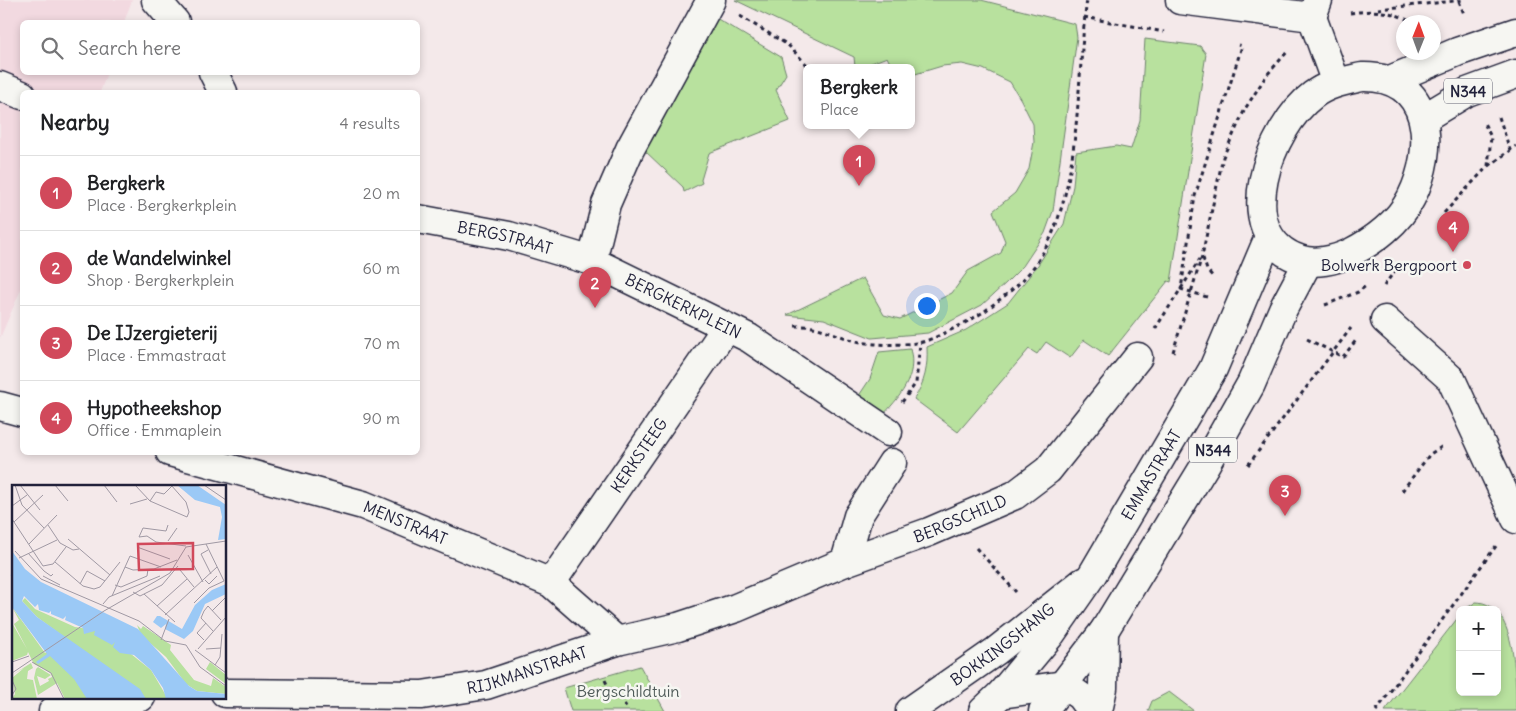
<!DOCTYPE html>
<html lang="en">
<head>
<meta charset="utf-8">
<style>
  body { margin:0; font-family:Delius,sans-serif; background:#f6f6f6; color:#202124 }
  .controls { position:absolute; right:15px; bottom:15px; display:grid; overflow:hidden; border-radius:8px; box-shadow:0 2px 8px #0003 }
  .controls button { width:45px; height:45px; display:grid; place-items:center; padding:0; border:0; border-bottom:1px solid #e0e0e0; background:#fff; color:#202124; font:25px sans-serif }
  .compass { position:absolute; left:1396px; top:15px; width:45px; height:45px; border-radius:50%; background:#fff; box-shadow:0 2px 8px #0003; rotate:1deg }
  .you { position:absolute; left:926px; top:305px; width:18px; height:18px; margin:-12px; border:4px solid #fff; border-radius:50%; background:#1a73e8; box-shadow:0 0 0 8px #1a73e833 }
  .badge { display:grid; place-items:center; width:32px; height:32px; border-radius:50%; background:#d1495b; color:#fff; font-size:16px; font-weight:700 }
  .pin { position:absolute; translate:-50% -41px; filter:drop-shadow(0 1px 2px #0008) }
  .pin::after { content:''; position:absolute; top:26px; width:18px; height:15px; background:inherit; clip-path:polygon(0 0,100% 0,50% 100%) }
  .popup { position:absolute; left:803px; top:64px; width:112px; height:65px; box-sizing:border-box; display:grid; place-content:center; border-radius:8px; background:#fff; filter:drop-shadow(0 1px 4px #0005); font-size:16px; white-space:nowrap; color:#757577 }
  .popup b { font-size:19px; color:#202124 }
  .popup::after { content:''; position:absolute; left:50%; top:100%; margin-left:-10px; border:10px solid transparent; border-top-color:#fff }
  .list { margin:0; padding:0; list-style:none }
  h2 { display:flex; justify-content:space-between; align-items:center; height:65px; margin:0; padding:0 20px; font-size:21px }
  h2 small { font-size:16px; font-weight:400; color:#757577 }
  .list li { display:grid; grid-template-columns:32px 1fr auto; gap:15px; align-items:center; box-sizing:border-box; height:75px; padding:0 20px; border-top:1px solid #e0e0e0 }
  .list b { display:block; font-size:19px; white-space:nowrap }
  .list p { margin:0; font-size:16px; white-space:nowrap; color:#757577 }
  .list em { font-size:16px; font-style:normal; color:#757577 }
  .icon { flex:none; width:28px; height:28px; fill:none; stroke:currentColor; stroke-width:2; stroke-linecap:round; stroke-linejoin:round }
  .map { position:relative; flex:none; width:1516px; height:711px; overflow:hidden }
  .search { position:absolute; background:#fff; box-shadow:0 2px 8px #0003; left:20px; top:20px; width:400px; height:55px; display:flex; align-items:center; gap:12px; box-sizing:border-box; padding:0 18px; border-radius:8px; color:#757577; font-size:19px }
  .panel { position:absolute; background:#fff; box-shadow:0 2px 8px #0003; left:20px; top:90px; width:400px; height:365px; border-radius:8px }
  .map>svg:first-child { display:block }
</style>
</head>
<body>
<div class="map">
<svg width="1516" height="711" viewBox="0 0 1516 711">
  <rect width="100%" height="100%" fill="#f4e9ea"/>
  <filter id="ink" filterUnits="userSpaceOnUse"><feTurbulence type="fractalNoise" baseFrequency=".02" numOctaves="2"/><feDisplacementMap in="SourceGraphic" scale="10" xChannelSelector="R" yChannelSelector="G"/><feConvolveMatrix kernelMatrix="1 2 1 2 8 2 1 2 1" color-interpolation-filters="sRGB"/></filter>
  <g filter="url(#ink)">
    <!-- built -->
    <path fill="#f2d9e0" d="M0,0H132L124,22H22V72L107,73L100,92H22V287L0,338Z"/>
    <!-- green -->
    <path fill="#b8e19e" stroke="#6d826c" d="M735,0H981L1075,24L1077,37L1053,211L1045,233L1023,266L1006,283L982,305L928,333L872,338L824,319L787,315L863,278L884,315L900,319L952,293L968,271L1001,253L1005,241L993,211L1015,193L1029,169L1034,142L1033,124L1021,100L1010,82L983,69L962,64L942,66L912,75V67H892L887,57L861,67H855L854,57Z
      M716,18L781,57L786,74L776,90L790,121L709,153L701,180L702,183L684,192L683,187L645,151Z
      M1145,39L1200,46L1206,54L1171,282L1168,281L1108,356L1084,340L1070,358L1046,342L1037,354L1029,349L958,432L914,399C925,382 928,367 927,347L966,330L1008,303L1038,265L1064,224L1073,186L1076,152L1116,146L1131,149L1140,120Z
      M910,349C918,377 899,398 881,417L856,400L870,379L879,352Z
      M1476,602C1516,603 1516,677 1516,711H1385L1460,615V692H1497V610H1464Z
      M640,666L665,711H571L564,688Z
      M1169,692L1194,711H1148L1152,701Z"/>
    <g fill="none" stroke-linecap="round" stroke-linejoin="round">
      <defs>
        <path id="pedestrian" d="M1312,17L1318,0"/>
        <g id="minor">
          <path d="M156,0L175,22"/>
          <path d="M1180,0L1312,17L1336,83"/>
          <path d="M213,72L223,92"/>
          <path d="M0,86L22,95"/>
          <path id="s1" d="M418,219L509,236L592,261L749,338L888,432"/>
          <path d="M592,261L606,204L630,149L711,0"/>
          <path d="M1385,320L1451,379L1516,519"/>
          <path d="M0,406L22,412"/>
          <path id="s2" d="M170,452L363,505L551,583L617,641"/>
          <path d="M845,562L858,516L892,463"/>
          <path id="s3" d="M551,583L726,328"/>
          <path id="s4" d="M225,693L422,695L486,685L617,641L678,627L736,608L845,562L929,532L1015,495L1048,470L1138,357"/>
          <path d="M53,711L141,697"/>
        </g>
        <g id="tertiary">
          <path d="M1001,694L1064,685L1080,696L1091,711"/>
          <path id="s5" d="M910,711L996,651L1083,582"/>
          <path d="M1098,711L1103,688L1104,631"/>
        </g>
        <g id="primary">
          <path d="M1362,77C1433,75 1436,149 1411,198C1399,222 1374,241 1350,253C1335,260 1315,265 1299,259C1229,235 1270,127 1313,95C1327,84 1345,81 1362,77Z"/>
          <path d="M1390,80L1457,52L1516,32"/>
          <path d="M1424,118L1467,92L1516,74"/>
          <path id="s6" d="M983,711L1001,694L1051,634L1092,575L1213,369L1269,237"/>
          <path d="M1043,711L1104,631L1204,467L1251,384L1283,309L1308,262"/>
        </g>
      </defs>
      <!-- pedestrian casing -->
      <use href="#pedestrian" stroke="#22223b" stroke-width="31"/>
      <!-- minor casing -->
      <use href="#minor" stroke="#22223b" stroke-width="31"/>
      <!-- tertiary casing -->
      <use href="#tertiary" stroke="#22223b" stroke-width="31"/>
      <!-- primary casing -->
      <use href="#primary" stroke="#22223b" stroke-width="31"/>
      <!-- path -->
      <path stroke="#22223b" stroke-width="3" stroke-dasharray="4 4" stroke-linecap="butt" d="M1459,1L1464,14
        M1378,9L1464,0
        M1350,13C1372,10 1392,10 1411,22
        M740,16L788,45L809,67
        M1084,17L1164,32
        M1499,117L1510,150
        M1489,166L1516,146
        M1444,213L1488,166L1491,137L1483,121
        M1203,258L1207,270L1214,278
        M1384,286L1398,266
        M1207,297L1181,289L1195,196L1242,46L1239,45
        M1325,305L1358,292L1367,285
        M795,326C817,325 829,332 849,339C871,346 895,345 917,343C931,342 973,319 985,311C1000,299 1015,289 1028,274C1084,209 1075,82 1087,0
        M1155,329L1200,259
        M1307,339L1343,357L1357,339
        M1173,352L1202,256L1223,157L1245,109L1266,76L1288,51
        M902,402L916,383L920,343
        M1248,465L1351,328
        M1402,491L1430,454L1443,446
        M976,548L1016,592
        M605,680L610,691L622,699L628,711
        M1376,711L1496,546"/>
      <!-- pedestrian -->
      <use href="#pedestrian" stroke="#f6f6f2" stroke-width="28"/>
      <!-- minor -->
      <use href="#minor" stroke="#f6f6f2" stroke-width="28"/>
      <!-- tertiary -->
      <use href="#tertiary" stroke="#f6f6f2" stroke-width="28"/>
      <!-- primary -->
      <use href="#primary" stroke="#f6f6f2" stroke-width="28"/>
    </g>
  </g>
  <!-- markers -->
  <circle fill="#d1495b" stroke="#f6f6f2" stroke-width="2" cx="1467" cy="265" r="5"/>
  <g text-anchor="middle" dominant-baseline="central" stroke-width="5" stroke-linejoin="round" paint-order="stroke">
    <!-- shield labels -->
    <g fill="#f6f6f2" stroke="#626272" stroke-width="1">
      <rect x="1444" y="78.5" width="48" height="25" rx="4"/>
      <rect x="1189" y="437.5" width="48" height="25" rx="4"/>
    </g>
    <g font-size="15" font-weight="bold" fill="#22223b">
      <text x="1468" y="91">N344</text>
      <text x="1213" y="450">N344</text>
    </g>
    <!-- street labels -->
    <g font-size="16" fill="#22223b" stroke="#f6f6f2">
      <text stroke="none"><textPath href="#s1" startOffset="89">BERGSTRAAT</textPath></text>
      <text stroke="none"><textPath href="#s1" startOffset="281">BERGKERKPLEIN</textPath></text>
      <text stroke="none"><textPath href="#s3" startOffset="155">KERKSTEEG</textPath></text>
      <text stroke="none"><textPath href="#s6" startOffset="291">EMMASTRAAT</textPath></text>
      <text stroke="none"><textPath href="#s4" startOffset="765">BERGSCHILD</textPath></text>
      <text stroke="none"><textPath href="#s2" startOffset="246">MENSTRAAT</textPath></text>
      <text stroke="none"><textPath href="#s5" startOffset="114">BOKKINGSHANG</textPath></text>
      <text stroke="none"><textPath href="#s4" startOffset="305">RIJKMANSTRAAT</textPath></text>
    </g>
    <!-- poi labels -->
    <g font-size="16" fill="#22223b" stroke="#f6f6f2" text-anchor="end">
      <text x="1457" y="265">Bolwerk Bergpoort</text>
    </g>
    <!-- park labels -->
    <g font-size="16" fill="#4f5b59" stroke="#f6f6f2">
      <text x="628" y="691">Bergschildtuin</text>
    </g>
  </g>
  <!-- overview -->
  <g transform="translate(12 485)">
    <rect width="214" height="214" fill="#f4e9ea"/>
    <path d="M13,113L23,124L63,142L84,145L104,157L139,185L156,214H53L45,198L26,210L22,193L24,184L26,182L39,190L33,194L25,191L28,201L37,196L36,194L40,192L39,188L22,179L16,167L15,170L0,176V138L15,164L2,139L7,135L0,122L33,168L55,154L25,132L10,116ZM125,140L129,144L131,141L159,160L158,165L182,195L199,201L201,193L214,202V209L185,206L174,199L154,172L129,150ZM198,177L214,190V199L194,184ZM19,178L21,183L16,186L15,194L21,195L25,214H0L3,209L0,193L12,183L0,190Z" fill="#b8e19e"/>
    <path d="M165,0H185L214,20V54L206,55L210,32L208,22L183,15ZM0,66L13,84L29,97L126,144L177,201L185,206L214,209V214H154L151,203L139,185L122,170L108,168L101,162L103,157L100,160L82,150L83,146L72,149L71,143L53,135L54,131L51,134L39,129V126L37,128L27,125L26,119L23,122L12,111L10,116L25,132L128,204L134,214H75L62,194L38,171L26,179L24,177L35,169L0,122ZM214,99V109L193,119L181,146L172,154L153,144L154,139L149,143L141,137L145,131H148L170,144L183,120L200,105Z" fill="#9bc9f6"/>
    <path fill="none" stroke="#9bc9f6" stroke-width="2.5" d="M0,91L2,71"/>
    <path fill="none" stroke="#a099a4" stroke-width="1" d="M3,0L10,20L32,43M8,0L28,25M43,0L56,16M92,0L105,17M123,0L138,16L175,32L177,27L174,17L159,0M192,0L214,15M138,16L144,7L152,9L160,1M118,19L135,14M0,21L15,10M0,34L31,81L41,79L54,62M2,37L31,10M36,40L48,58L61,65L67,64M156,40L154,46L131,43L127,52L135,51L144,57L174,61M56,54L98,90M156,56L165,43M17,59L45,30M125,62L158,74M196,65L189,69L199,89M3,66L29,94L127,136L153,156L174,160L188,182L214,201M16,68L32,86L39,91L41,89M176,70L191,97M7,73L45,55M43,77L71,101L82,104L88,102L108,77M113,82L121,85L142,84L165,75M168,85L182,102M31,91L48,100M193,95L197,99L205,91M68,99L75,86L93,96M103,100L109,102L135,91L136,84M121,107L128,111L150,100L166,81M132,109L163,137M100,111L118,71L149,82M182,118L197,103L212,96L194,59M91,119L97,112L148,91M145,121L175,94M200,126L214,112M153,130L205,82M201,146L189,133L192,126L196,121L209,135M149,155L157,134M192,155L185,148L194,138M186,164L214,132M194,164L209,163M183,165L214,188M0,177L17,171M20,177L39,188L52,214M203,180L208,172L210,149M0,188L92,126L158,88L174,62L214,56M0,195L4,204L0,210"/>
    <path fill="#d1495b" fill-opacity="0.15" stroke="#d1495b" stroke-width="2.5" d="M181,58V84L127,85L126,59Z"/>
    <rect width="214" height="214" fill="none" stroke="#22223b" stroke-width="2.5"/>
  </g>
</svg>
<div class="controls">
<button>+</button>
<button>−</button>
</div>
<svg class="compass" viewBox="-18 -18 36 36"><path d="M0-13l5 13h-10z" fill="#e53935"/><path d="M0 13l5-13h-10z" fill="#757577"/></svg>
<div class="you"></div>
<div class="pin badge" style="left:859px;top:186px">1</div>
<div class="popup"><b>Bergkerk</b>Place</div>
<div class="pin badge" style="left:595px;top:308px">2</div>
<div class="pin badge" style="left:1285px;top:516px">3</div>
<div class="pin badge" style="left:1453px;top:252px">4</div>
<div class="search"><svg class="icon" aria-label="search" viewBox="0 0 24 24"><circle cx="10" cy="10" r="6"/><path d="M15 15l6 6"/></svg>Search here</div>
<section class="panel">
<h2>Nearby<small>4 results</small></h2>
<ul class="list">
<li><span class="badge">1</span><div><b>Bergkerk</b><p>Place · Bergkerkplein</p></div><em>20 m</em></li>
<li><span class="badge">2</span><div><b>de Wandelwinkel</b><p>Shop · Bergkerkplein</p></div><em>60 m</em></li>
<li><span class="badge">3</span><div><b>De IJzergieterij</b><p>Place · Emmastraat</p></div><em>70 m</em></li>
<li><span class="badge">4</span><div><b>Hypotheekshop</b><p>Office · Emmaplein</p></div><em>90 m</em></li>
</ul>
</section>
</div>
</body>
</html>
